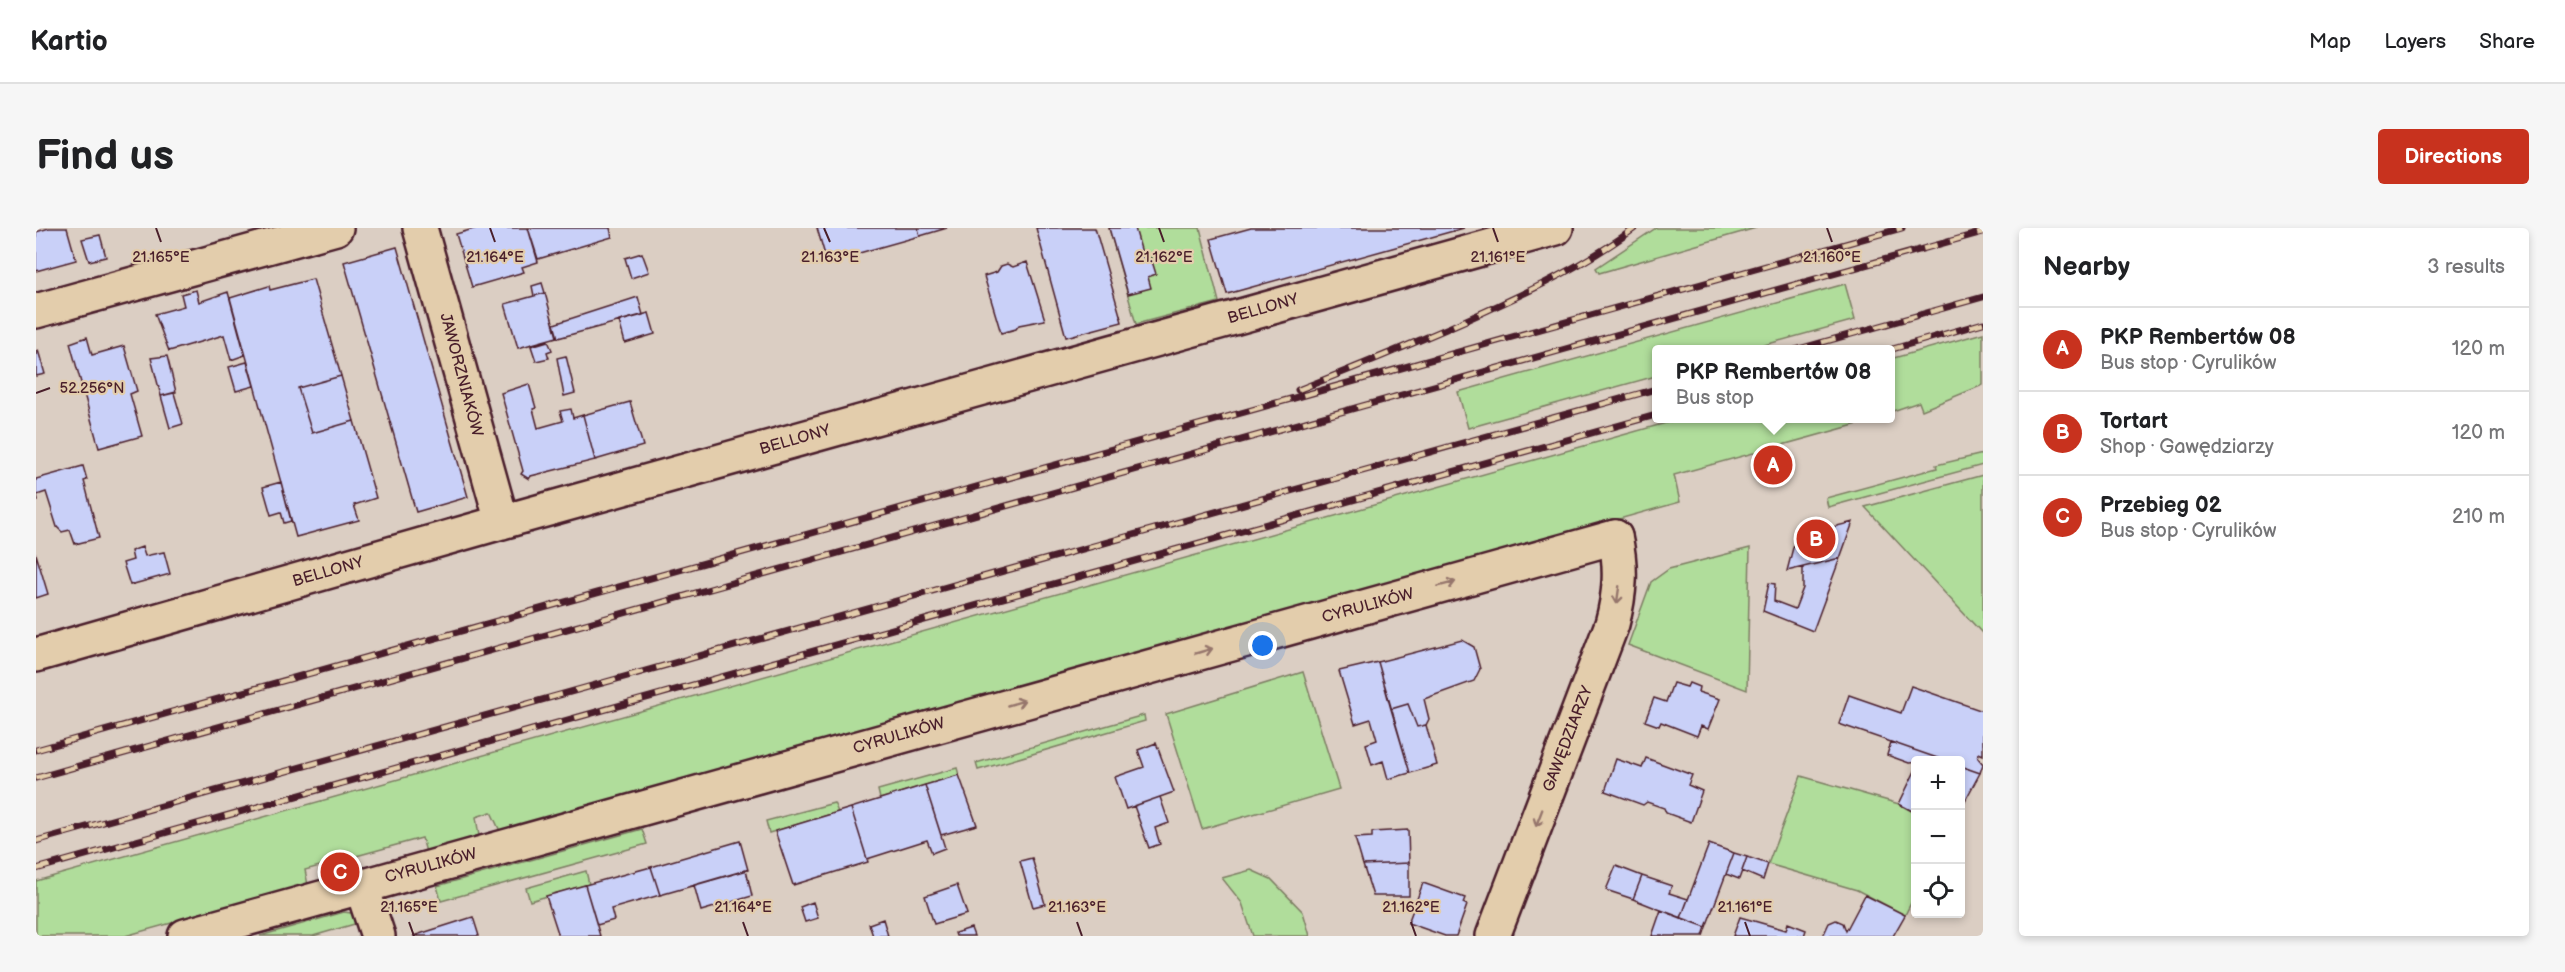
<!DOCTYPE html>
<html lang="en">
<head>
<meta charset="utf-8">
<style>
  body { margin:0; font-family:"Balsamiq Sans",sans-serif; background:#f6f6f6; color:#202124 }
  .controls { position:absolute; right:18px; bottom:18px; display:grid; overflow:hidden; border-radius:6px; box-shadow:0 3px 9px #0003 }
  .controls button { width:54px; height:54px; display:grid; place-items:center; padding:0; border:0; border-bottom:2px solid #e0e0e0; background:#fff; color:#202124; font:30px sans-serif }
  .you { position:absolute; left:1227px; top:418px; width:21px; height:21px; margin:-15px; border:4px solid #fff; border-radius:50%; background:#1a73e8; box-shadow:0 0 0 9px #1a73e833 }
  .badge { display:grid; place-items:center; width:39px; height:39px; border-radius:50%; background:#c8321e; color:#fff; font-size:20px; font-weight:700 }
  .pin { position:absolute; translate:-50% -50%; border:3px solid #fff; box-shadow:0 2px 6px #0006 }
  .popup { position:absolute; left:1616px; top:117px; width:243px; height:78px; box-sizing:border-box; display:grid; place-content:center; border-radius:6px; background:#fff; filter:drop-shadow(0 2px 4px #0005); font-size:20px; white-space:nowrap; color:#757577 }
  .popup b { font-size:22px; color:#202124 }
  .popup::after { content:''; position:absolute; left:50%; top:100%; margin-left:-12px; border:12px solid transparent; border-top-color:#fff }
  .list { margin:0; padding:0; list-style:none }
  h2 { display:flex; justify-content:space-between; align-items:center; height:78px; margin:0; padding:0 24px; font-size:26px }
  h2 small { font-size:20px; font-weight:400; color:#757577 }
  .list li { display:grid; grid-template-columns:39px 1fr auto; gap:18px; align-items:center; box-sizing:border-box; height:84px; padding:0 24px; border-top:2px solid #e0e0e0 }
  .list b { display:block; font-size:22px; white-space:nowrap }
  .list p { margin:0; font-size:20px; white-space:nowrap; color:#757577 }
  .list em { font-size:20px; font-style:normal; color:#757577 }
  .icon { flex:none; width:33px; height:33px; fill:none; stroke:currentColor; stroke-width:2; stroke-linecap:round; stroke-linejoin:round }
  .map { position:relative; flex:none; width:1947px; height:708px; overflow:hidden; border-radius:6px }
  header { display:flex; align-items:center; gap:36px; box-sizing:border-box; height:84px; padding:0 30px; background:#fff; border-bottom:2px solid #e0e0e0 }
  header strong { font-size:28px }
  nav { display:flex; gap:33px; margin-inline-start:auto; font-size:21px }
  .intro { display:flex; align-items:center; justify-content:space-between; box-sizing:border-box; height:144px; padding:0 36px }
  h1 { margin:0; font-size:42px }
  .button { padding:15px 27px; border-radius:6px; background:#c8321e; color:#fff; font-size:21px; font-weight:700 }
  main { display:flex; gap:36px; padding:0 36px }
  aside { flex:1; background:#fff; border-radius:6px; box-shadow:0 3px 9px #0003 }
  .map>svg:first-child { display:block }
</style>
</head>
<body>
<header>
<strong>Kartio</strong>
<nav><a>Map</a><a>Layers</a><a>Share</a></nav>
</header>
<div class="intro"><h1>Find us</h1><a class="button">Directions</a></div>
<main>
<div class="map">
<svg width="1947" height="708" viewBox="0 0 1947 708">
  <rect width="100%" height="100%" fill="#dbcec3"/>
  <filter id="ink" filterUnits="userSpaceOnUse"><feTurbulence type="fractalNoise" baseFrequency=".0167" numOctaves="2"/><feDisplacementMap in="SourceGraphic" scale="12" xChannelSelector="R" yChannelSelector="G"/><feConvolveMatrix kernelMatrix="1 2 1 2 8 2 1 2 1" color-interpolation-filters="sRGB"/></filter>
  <g filter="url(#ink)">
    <!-- green -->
    <path fill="#b0dd9b" stroke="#7d7e63" stroke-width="1.5" d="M1073,0H1164L1183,74L1100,96Z
      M1620,0H1720L1563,45L1560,40Z
      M1809,56L1819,92L1714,121L1620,122V148L1432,200L1422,164Z
      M1947,105V157L1886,182L1883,174L1854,184V131Z
      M1644,191H1840L1638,247L1644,274L464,603L455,584L440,589L443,608L390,624L386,610L269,642L272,657L89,708H0V653Z
      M1947,226V237L1792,279L1790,270L1901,240L1900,237Z
      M1947,247V406L1829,279Z
      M1714,320L1711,462L1592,417L1615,354L1633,341Z
      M1267,444L1303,561L1166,601L1130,486Z
      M1108,487L1109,493L942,542L940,535Z
      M921,540L923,547L844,571L842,562Z
      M1765,548L1863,576L1879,585V667L1869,687L1821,662L1732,636Z
      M798,575L802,584L733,605L730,593Z
      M606,601L611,616L405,673L401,658Z
      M1215,642L1235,651L1267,684L1274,708H1217L1206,675L1186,650Z
      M550,643L553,656L494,673L490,660Z
      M308,684L315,685L322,695L277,708H224Z"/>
    <!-- building -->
    <path fill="#c9d0f8" stroke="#4a1f2b" stroke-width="1.5" d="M13,0H31L40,32L0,43V4Z
      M441,0H492L502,34L486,39L488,44L436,59L420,6Z
      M492,0H574L576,9L502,31Z
      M781,0H882L884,8L791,34Z
      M882,0H911L884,8Z
      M1000,0H1059L1086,94L1030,109Z
      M1073,0H1099L1108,32L1115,30L1120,46L1112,49L1115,60L1092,66Z
      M1215,0H1428L1191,66L1175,11Z
      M64,7L70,29L53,33L46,11Z
      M361,19L432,269L380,284L308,34Z
      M606,25L613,44L595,50L589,30Z
      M991,34L1009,92L983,97L980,101L965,105L948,48L961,44L965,38L971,36L977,39Z
      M277,51L305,148L262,160L276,205L318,193L340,270L318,277L323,292L260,309L194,70L233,58L234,62Z
      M506,55L509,65L498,68L496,58Z
      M160,62L163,74L192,64L209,127L195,132L188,107L133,123L119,86L148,78L145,66Z
      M509,65L521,109L482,120L469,76Z
      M602,69L607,87L522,110L518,96Z
      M613,85L619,106L589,115L583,93Z
      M51,109L56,127L88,118L101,163L94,166L106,208L63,220L34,115Z
      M512,113L516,122L511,124L513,130L500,133L495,118Z
      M2,122L9,146L0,148V123Z
      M131,128L140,164L125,168L115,130Z
      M530,128L539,165L528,168L521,130Z
      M211,134L218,158L200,163L193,139Z
      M305,148L318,193L276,205L262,160Z
      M493,156L500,180L497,181L502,200L527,193L524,183L535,181L537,190L547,187L559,232L495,248L493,251L485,246L487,243L465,165Z
      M138,165L147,196L134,200L125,168Z
      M594,174L607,218L559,232L547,187Z
      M47,238L51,252L48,253L63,310L39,316L34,302L26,304L21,299L10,264L1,267L2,272L0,273V251Z
      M245,254L255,293L248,295L245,284L235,287L227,259Z
      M1817,294L1804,330L1751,343L1760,308Z
      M106,319L109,328L128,324L134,346L94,357L87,335L97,332L95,323Z
      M0,326L12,366L0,370Z
      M1804,330L1777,403L1727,383L1733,355L1739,356L1738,373L1759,381L1767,360V339Z
      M1426,412L1438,419L1444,441L1438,453L1388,471L1393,491L1390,497L1381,499L1372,476L1355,481L1342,434Z
      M1342,434L1374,545L1352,551L1347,533L1336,537L1330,516L1341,512L1335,491L1319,496L1303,443Z
      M1637,455L1651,459L1653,455L1663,459L1662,464L1684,471L1672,501L1665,498L1661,508L1625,494L1623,498L1609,493L1618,470L1630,474Z
      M1875,458L1947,483V527L1943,525L1942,530L1947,536L1944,545L1924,538V532H1907L1803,496L1813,467L1865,485Z
      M1372,476L1381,499L1390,497L1401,537L1374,545L1355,481Z
      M1855,514L1907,532L1873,535L1851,527Z
      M1120,515L1138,564L1090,581L1079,549L1108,539L1102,522Z
      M1610,530L1656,547L1652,557L1666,563L1655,594L1630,585L1628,580L1611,574L1607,577L1569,563L1580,531L1606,540Z
      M1924,538L1944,545L1924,582Z
      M1880,541V585L1863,576Z
      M923,547L941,597L905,607L889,557Z
      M889,557L909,620L896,625L891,612L831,631L815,580Z
      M1124,569L1133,595L1119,600L1124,616L1113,620L1098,578Z
      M815,580L832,634L757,657L739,603Z
      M1372,602L1373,635L1327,637L1319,610L1336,609V604Z
      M704,613L712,642L624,667L615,639Z
      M1673,616L1698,625L1670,699L1645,690Z
      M1698,625L1711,629L1703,651L1690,646Z
      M1711,629L1732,636L1727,652L1706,643Z
      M996,630L1009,676L997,679L984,633Z
      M1373,635V668H1337L1327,637Z
      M1580,638L1606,648L1597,671L1570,662Z
      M615,639L624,667L575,681L578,692L561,697L549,657Z
      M710,642L716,668L665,683L658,657Z
      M1606,648L1636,658L1633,665L1652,671L1645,690L1597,671Z
      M1387,655L1429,670L1427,675L1431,677L1420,708H1409L1372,695Z
      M549,657L564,708H523L510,668Z
      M921,657L931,686L898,696L889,668Z
      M1829,667L1869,687L1857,708H1787L1793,695L1800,692L1807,695L1810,703Z
      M777,674L782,690L769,694L764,679Z
      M1625,682L1670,699L1667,708H1616Z
      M437,689L443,708H377Z
      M1704,689L1750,702L1752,695L1770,702L1768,708H1697Z
      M847,691L852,708H837L833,696Z
      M935,700L938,708H920L919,705Z"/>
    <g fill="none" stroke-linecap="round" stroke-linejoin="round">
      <defs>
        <path id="minor" d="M384,0L466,294
          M0,83L300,0
          M0,427L466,294L1520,0
          M325,657L342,708
          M1457,708L1576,396C1584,366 1586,340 1579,309"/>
        <path id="secondary" d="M149,708L1579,309"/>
      </defs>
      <!-- minor casing -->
      <use href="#minor" stroke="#4a1f2b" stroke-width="38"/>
      <!-- secondary casing -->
      <use href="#secondary" stroke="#4a1f2b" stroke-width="38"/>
      <!-- minor -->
      <use href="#minor" stroke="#e3cdac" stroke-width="33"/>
      <!-- secondary -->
      <use href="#secondary" stroke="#e3cdac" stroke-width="33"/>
      <defs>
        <path id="rail" d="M1759,122L1947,69
          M1853,122L1947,95
          M1262,162C1311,143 1361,122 1410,101C1475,72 1541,43 1599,0
          M0,522L1866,0
          M0,550L1947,4
          M0,613L1620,161
          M0,641L1620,187"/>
      </defs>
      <!-- rail casing -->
      <use href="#rail" stroke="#4a1f2b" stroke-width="7"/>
      <!-- rail -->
      <use href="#rail" stroke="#e3cdac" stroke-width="4.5" stroke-dasharray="14" stroke-linecap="butt"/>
    </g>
    <!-- one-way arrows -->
    <defs><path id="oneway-shaft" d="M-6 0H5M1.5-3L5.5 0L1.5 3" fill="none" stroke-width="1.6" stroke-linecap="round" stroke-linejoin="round" transform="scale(1.5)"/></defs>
    <g stroke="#96766c">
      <use href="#oneway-shaft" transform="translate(1411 356) rotate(-15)"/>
      <use href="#oneway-shaft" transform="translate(1582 367) rotate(98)"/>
      <use href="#oneway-shaft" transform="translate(1168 423) rotate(-16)"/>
      <use href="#oneway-shaft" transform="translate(980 475) rotate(-16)"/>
      <use href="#oneway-shaft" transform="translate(1503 590) rotate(111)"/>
    </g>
  </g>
  <!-- ticks -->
  <path fill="none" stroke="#4a1f2b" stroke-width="2" d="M120,0L125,14M454,0L459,14M788,0L794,14M1123,0L1128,14M1457,0L1462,14M1791,0L1796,14M0,165L14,160M373,694L378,708M707,694L712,708M1041,694L1046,708M1375,694L1380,708M1709,694L1714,708"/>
  <g text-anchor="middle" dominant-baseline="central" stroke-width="4.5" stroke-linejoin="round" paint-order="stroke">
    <!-- street labels -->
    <g font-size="16" fill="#4a1f2b" stroke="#e3cdac">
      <text transform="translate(1227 81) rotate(-16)">BELLONY</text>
      <text transform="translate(425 147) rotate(75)">JAWORZNIAKÓW</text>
      <text transform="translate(759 212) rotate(-16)">BELLONY</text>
      <text transform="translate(292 344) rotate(-16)">BELLONY</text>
      <text transform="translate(1332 378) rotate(-15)">CYRULIKÓW</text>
      <text transform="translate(863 508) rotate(-16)">CYRULIKÓW</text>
      <text transform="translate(1532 511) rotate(-69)">GAWĘDZIARZY</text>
      <text transform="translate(395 638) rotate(-15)">CYRULIKÓW</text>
    </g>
  </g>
  <g font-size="15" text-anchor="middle" fill="#4a1f2b" stroke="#e3cdac" stroke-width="4.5" stroke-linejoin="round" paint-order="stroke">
    <text x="459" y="34">21.164°E</text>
    <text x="794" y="34">21.163°E</text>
    <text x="1128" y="34">21.162°E</text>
    <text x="1462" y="34">21.161°E</text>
    <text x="1796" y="34">21.160°E</text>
    <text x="125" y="34">21.165°E</text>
    <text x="56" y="165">52.256°N</text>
    <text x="373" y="684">21.165°E</text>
    <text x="707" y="684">21.164°E</text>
    <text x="1041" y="684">21.163°E</text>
    <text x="1375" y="684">21.162°E</text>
    <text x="1709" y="684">21.161°E</text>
  </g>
</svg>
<div class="controls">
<button>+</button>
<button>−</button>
<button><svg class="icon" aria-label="locate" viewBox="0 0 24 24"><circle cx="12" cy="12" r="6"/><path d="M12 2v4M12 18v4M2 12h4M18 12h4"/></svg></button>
</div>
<div class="you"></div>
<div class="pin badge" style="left:1737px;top:237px">A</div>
<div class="popup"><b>PKP Rembertów 08</b>Bus stop</div>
<div class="pin badge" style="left:1780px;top:311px">B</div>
<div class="pin badge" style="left:304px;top:644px">C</div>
</div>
<aside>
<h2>Nearby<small>3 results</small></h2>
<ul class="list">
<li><span class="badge">A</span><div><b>PKP Rembertów 08</b><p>Bus stop · Cyrulików</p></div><em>120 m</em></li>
<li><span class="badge">B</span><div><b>Tortart</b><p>Shop · Gawędziarzy</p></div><em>120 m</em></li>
<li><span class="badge">C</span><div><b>Przebieg 02</b><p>Bus stop · Cyrulików</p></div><em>210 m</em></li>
</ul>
</aside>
</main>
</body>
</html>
